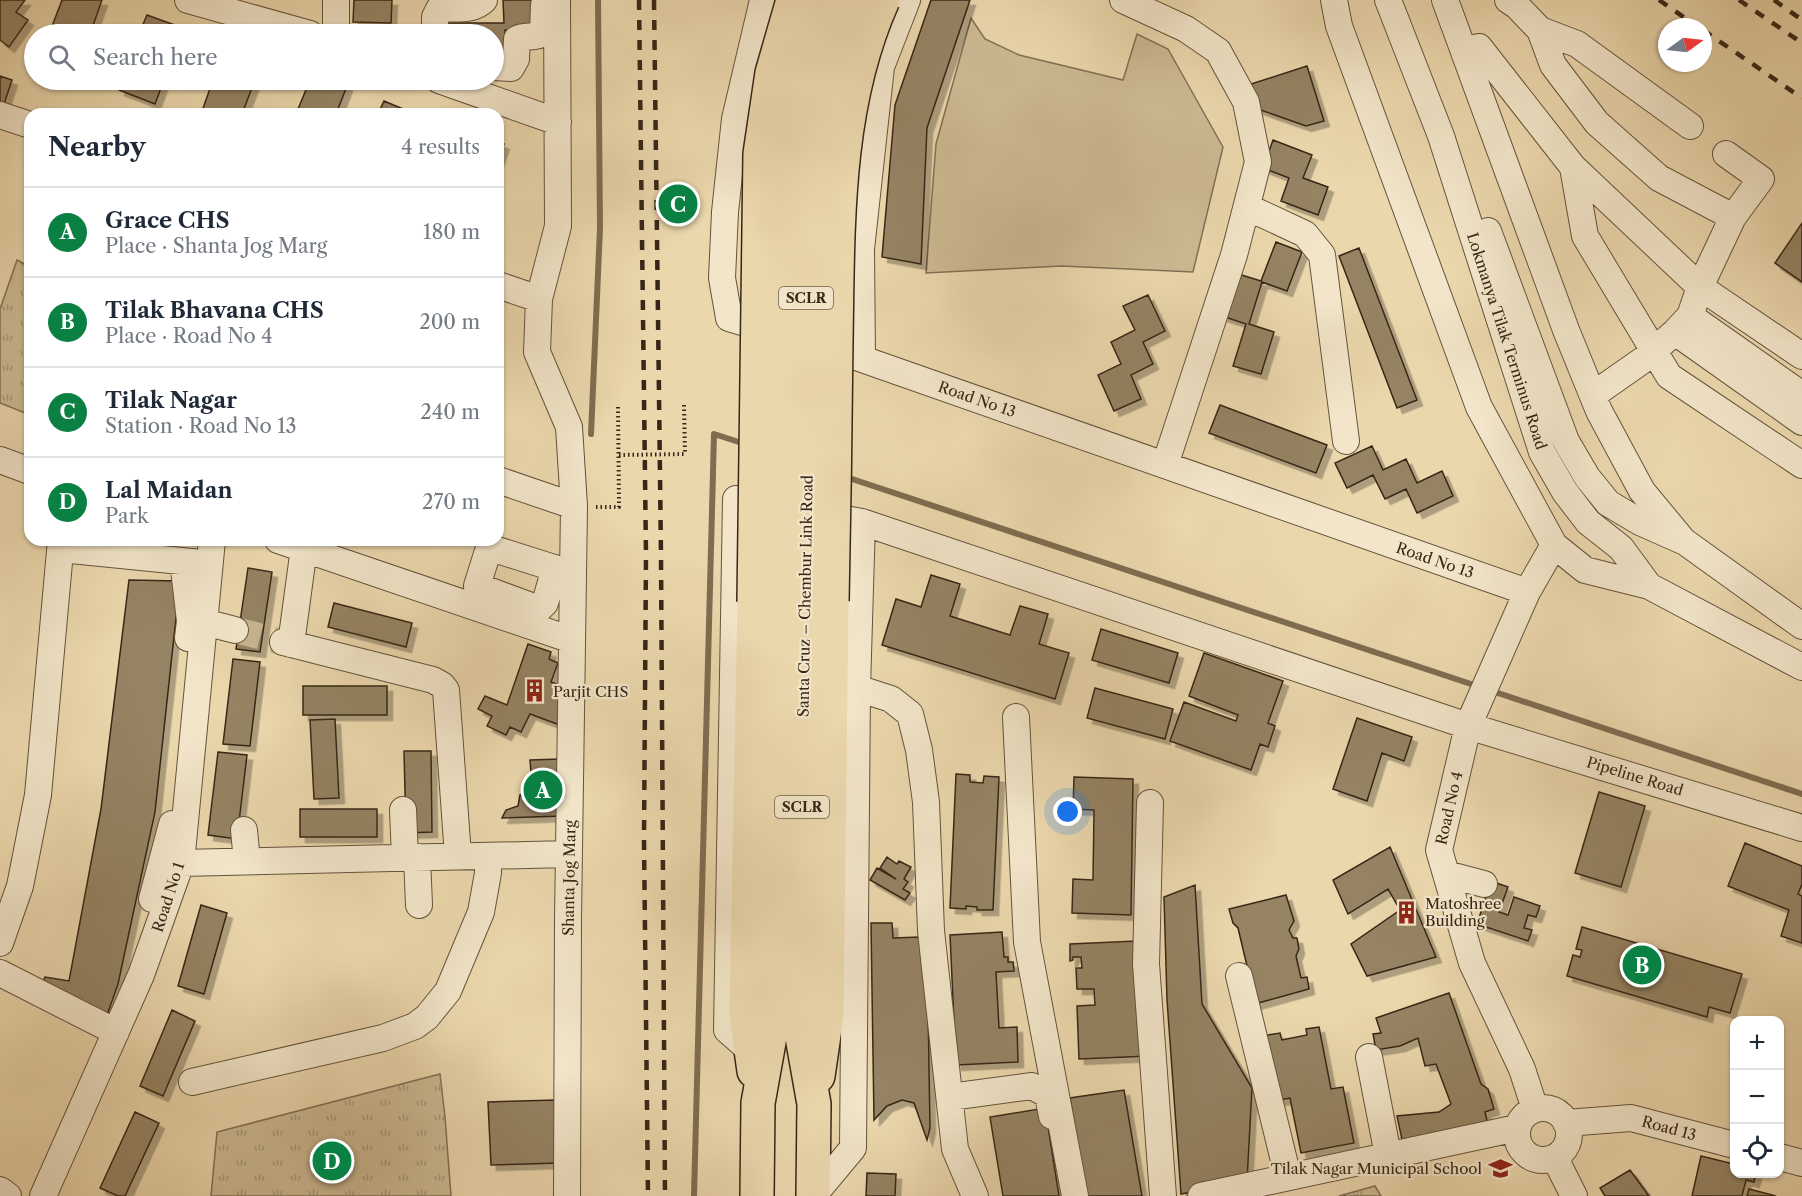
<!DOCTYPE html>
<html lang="en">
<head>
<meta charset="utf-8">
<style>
  body { margin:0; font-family:"Libre Caslon Text",serif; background:#f6f6f7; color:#1f2937 }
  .controls { position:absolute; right:18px; bottom:18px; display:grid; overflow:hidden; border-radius:12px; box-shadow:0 2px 4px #0004 }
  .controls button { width:54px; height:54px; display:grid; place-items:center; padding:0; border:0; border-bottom:2px solid #e0e1e3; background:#fff; color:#1f2937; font:30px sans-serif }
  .compass { position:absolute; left:1658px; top:18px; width:54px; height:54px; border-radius:50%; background:#fff; box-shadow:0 2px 4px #0004; rotate:75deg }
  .you { position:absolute; left:1068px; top:812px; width:21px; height:21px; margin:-15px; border:4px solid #fff; border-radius:50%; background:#1a73e8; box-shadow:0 0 0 9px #1a73e833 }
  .badge { display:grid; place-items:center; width:39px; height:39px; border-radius:50%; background:#0b8043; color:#fff; font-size:20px; font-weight:700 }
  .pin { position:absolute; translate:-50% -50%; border:3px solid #fff; box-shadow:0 2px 6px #0006 }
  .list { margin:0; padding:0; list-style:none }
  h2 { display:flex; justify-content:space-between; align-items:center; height:78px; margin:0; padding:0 24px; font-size:26px }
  h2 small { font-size:20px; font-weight:400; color:#747a83 }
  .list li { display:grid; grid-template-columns:39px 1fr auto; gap:18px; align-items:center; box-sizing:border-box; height:90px; padding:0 24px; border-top:2px solid #e0e1e3 }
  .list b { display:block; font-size:22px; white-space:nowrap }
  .list p { margin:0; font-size:20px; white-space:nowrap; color:#747a83 }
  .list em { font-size:20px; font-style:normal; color:#747a83 }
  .icon { flex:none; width:33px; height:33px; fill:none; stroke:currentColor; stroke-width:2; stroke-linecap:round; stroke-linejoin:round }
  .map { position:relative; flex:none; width:1802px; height:1196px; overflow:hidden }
  .search { position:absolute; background:#fff; box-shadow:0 2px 4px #0004; left:24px; top:24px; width:480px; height:66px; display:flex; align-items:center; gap:15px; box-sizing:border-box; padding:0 21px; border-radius:33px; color:#747a83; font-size:22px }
  .panel { position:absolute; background:#fff; box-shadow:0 2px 4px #0004; left:24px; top:108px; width:480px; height:438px; border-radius:18px }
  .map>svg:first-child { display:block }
</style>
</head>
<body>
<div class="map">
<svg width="1802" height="1196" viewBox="0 0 1802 1196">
  <defs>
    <pattern id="park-tufts" width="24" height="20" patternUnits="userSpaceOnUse" patternTransform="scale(1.5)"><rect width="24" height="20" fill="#ccb992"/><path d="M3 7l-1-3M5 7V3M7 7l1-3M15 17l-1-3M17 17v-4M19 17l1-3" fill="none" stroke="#a69676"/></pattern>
    <filter id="shadow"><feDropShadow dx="5.5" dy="5.5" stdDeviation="0" flood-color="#0004"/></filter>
  </defs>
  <rect width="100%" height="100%" fill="#ebd7ac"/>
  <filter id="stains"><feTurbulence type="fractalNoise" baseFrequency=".00333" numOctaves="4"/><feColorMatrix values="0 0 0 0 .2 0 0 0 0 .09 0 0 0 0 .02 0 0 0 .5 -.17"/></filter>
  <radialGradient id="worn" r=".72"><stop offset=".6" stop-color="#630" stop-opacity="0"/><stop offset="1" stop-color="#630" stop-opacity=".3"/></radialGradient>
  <!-- green -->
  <path fill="#ccb992" stroke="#827054" stroke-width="1.5" d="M971,18L985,39L1019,55L1123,80L1137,34L1168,49L1223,147L1193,272L1062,266L926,273L936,144Z"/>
  <!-- park -->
  <path fill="url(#park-tufts)" stroke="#827054" stroke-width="1.5" d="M17,260L30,267V415L0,403V309Z
    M440,1074L445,1117L451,1196H211L217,1132Z
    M1375,1186L1381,1196H1339Z"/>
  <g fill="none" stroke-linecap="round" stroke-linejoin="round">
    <!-- stream -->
    <path stroke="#7e6d51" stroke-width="6" d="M591,434L600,228L598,0
      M843,476L1480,687
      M1489,690L1802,794
      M694,1196L714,434L745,444"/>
  </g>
  <!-- building -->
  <path fill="#958364" stroke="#372716" stroke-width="1.5" filter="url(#shadow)" d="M0,0H25L16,12L28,20L9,47L0,40Z
    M62,0H102L90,34H49Z
    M354,0H392L391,23L353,22Z
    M503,0H538L539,29L505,30V59H494V34H442V23H504Z
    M931,0H970L927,128L921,264L882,257L895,105Z
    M147,15L183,28L181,34H139Z
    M1307,66L1324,121L1306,126L1252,107L1245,86Z
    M0,76L12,80L4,104L0,103Z
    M123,80H164L155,104L119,90Z
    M213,80H255L242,114H201Z
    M310,80H330L347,86L336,114H296Z
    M384,101L415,114H378Z
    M1273,140L1312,155L1303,178L1328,187L1318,215L1281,201L1289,178L1263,168Z
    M498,142L504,144L498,161Z
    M1802,223V282L1775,263Z
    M1276,242L1302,252L1287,291L1262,282L1249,324L1274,332L1261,374L1233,366L1246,324L1222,316L1235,273L1261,281Z
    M1359,248L1417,400L1397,408L1339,256Z
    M1148,295L1165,331L1143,342L1153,364L1131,375L1141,399L1114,411L1098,375L1121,364L1111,342L1135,330L1123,306Z
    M1220,405L1327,445L1316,473L1209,433Z
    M1372,446L1383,470L1406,459L1417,483L1442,471L1453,496L1417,513L1406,489L1385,499L1373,475L1347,488L1335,463Z
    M248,568L272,572L260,652L236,649Z
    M931,575L960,584L950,616L1010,635L1020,606L1048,614L1039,644L1069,653L1055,699L882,645L896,599L921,607Z
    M129,580L180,581L155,812L118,984L106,1018L90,1014L91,1005L39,991L45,977L69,981L101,809Z
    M334,603L412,623L406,647L328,627Z
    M1101,629L1178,653L1169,683L1092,660Z
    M528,644L551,652L549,659L558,663L551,682L560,685L556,697L566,700L557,724L530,714L521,732L510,727L506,735L487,726L492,716L478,709L485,696L507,705Z
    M1204,653L1283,681L1268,723L1275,726L1268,747L1260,744L1251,770L1170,741L1184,702L1236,721L1238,715L1189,696Z
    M233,659L260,662L250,746L223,744Z
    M303,686H387V715H303Z
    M1095,688L1173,709L1165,739L1087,718Z
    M1357,718L1412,737L1404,761L1382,753L1367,801L1333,789Z
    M335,719L339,798L314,799L310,720Z
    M404,751H431L432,832L406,833Z
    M218,752L247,755L237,839L208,835Z
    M560,759L562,816L502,818L506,810L518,806L520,795L525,794L524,785H532L530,760Z
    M956,774L970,775V782L983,783L984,776L999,777L993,910H977V907L966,906V909L950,908Z
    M1074,777L1133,779L1131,915L1072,913L1073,879L1093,880L1094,810L1073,809Z
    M1599,792L1645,806L1621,887L1575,873Z
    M300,809H377V837H300Z
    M1745,843L1802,866V884L1798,894L1802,896V943L1781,936L1789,910L1728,886Z
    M1390,847L1436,957L1367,976L1351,944L1400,910L1388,889L1348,914L1333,880Z
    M887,857L897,864L899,861L911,867L904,879L908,882L903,889L910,893L905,900L870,880L877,868L896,879L880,868Z
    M1491,881L1508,887L1499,912L1508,915L1514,897L1540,906L1536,917L1528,915L1524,928L1532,930L1528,941L1477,924Z
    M1195,885L1202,1004L1252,1088L1247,1181L1181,1194L1167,1000L1164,897Z
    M1286,895L1294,921L1289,930L1293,938H1297L1299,949L1296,956L1301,978L1307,977L1309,989L1251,1005L1248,970L1238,928L1233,923L1229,909Z
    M201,905L227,913L204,994L178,986Z
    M871,923H892L893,938L920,937L927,944L930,1128L927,1140L914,1103L902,1100L887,1106L874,1120Z
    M1582,927L1742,974L1730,1013L1709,1007L1707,1017L1567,976L1573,955L1580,957L1582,950L1576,949Z
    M1002,932L1004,957H1008V962H1013L1014,971L996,972L999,1028L1017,1027L1018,1062L956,1065L950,935Z
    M1137,941L1149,1056L1079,1059L1077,1006L1095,1005L1094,989H1077L1076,968H1082L1081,957H1073V960L1070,961V944Z
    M1449,993L1481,1084L1488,1089L1494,1109L1485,1112L1488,1125L1404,1149L1397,1116L1439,1112L1451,1104L1436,1064L1425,1066L1418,1038L1400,1046L1376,1050L1373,1034L1381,1033L1376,1018Z
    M172,1010L195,1021L163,1096L140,1086Z
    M1319,1027L1331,1089L1343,1087L1354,1143L1301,1153L1290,1098L1274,1101L1262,1036L1280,1033L1282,1040L1307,1035L1306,1029Z
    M1124,1090L1142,1196H1086L1070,1098Z
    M556,1100L559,1163L491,1165L488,1102Z
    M1045,1108L1059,1196H1003L990,1117Z
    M135,1112L159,1123L125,1196H118L100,1188Z
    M1701,1156L1734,1164V1174H1756L1754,1182L1746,1180L1742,1196H1692Z
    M1630,1170L1649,1196H1605L1600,1188Z
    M867,1173L896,1174L895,1196H866Z
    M1749,1189L1776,1196H1747Z"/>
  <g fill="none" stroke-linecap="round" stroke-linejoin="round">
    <!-- minor-tunnel -->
    <path stroke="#c7b48e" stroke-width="26" stroke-dasharray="26 13" stroke-linecap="butt" d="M235,630L283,642"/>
    <defs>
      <path id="minor" d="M188,0L310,34
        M336,0V34
        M557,0L558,226L539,299L537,352L569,427L574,506L568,919L567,1196
        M763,0L735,119L725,212L722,278L729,318L775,332
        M1123,0L1186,29L1218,51L1246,102L1258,162L1234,255L1165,465
        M1334,0L1339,26L1479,407L1554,545L1585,570L1649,586
        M1388,0L1441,136L1542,452L1565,492L1588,522L1621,548L1649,586L1802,667
        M1445,0L1566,330L1599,411L1642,491L1681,538
        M1508,0L1517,6L1540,30L1553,65L1597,123L1659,178L1733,217L1700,287L1690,316L1675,332L1643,360L1593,395
        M1540,30L1577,44L1690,126
        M435,34V17L439,9C455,7 472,12 484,0
        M1464,50L1479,47L1573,167L1700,287L1802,356
        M494,67L511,68L516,59L517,39C525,34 535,39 543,33L544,5
        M439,80L558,122
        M0,115L30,125
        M1726,154L1761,179L1733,217
        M1573,167L1585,236L1669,376L1802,465
        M1247,207L1305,234L1322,255L1346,441
        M1488,231L1566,441L1587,477L1608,503L1640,522L1685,542L1802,626
        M498,285L539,299
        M1690,316L1802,395
        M1675,332L1802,422
        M819,345L862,359L1527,592
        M862,359L861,249L881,67L907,0
        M0,460L30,471
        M498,480L574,506
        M818,514L862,522L1468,726L1802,828
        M278,540L572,640
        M61,549L201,563
        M183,561L190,621L188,638
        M477,586L539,609L545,603L555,568
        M474,605L478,594L477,586L488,551L491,548L573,574
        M204,622L235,630
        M283,642L433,680L442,685L446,690L458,856
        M291,644L304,548
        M857,688L891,699L910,714L919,750L926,802L931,931L955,1149L975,1196
        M1016,717L1027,942L1075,1196
        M1150,803L1146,964L1163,1196
        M403,810L405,858
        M244,830L247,861
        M417,857L419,905
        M181,863L569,854
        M1446,874L1484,884
        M152,899L172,824
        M0,943L20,886L38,795L61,540
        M0,973L116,1032
        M1239,976L1288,1177
        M751,1051L727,1030L736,499L773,506
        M1369,1057L1388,1155
        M192,1082L383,1038L415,1026L427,1017L448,991L481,912L488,873V856
        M950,1097L1032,1086L1048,1095L1052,1116
        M1517 1134a26 26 0 1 1 52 0a26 26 0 1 1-52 0Z
        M1535,1109L1522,1069L1472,963L1439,850L1468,726L1527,592L1554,545
        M1566,1123L1631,1118L1734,1145
        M1780,1157L1802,1163
        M1555,1158L1574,1196
        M0,1190L8,1196
        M43,1196L141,975L181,863L212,540
        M813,1196L853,1148L857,688L862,522
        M1201,1196L1517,1128"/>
      <path id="highway" d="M806,601L798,1014L814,1104L813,1196
        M754,1071L746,1014L754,602
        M818,1076L827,1014L832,601
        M757,1196L758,1103L774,1014L779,602"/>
    </defs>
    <!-- minor casing -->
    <use href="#minor" stroke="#64533c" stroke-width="28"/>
    <!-- highway casing -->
    <use href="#highway" stroke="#372716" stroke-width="36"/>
    <!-- path -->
    <path stroke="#372716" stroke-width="4" stroke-dasharray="1.5 3" stroke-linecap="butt" d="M684,405L685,454
      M596,507H619L618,406"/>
    <!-- minor -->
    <use href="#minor" stroke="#f2e5c9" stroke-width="26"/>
    <!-- highway -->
    <use href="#highway" stroke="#ebd7ac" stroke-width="33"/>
    <!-- rail -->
    <path stroke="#372716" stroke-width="4.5" stroke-dasharray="10 10" stroke-linecap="butt" d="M639,0L646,555L644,840L648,1196
      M654,0L661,555L665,1196
      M1659,0L1698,27
      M1739,0L1802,43
      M1774,0L1802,20
      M1703,30L1802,98"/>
    <defs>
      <path id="highway-bridge" d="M806,601C806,522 806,443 806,364C806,244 805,112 853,0
        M832,601C834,514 835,428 836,341C838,226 835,107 883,0
        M754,602L760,154L772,73L793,0
        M779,602C780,518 781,434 782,351C783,239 783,103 827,0"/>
    </defs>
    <!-- highway-bridge casing -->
    <use href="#highway-bridge" stroke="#372716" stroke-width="36" stroke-linecap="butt"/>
    <!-- path-bridge -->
    <path stroke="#372716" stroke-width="4" stroke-dasharray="1.5 3" stroke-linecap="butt" d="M619,455L685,454"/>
    <!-- highway-bridge -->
    <use href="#highway-bridge" stroke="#ebd7ac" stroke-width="33"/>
  </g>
  <!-- icons -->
  <defs>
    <symbol id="building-bare" viewBox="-9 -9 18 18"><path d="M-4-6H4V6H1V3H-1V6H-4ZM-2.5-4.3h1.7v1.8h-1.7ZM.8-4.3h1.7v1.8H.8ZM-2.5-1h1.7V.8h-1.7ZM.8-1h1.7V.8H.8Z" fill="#8f2418" stroke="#f2e5c9" stroke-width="2.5" paint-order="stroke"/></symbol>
    <symbol id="school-bare" viewBox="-9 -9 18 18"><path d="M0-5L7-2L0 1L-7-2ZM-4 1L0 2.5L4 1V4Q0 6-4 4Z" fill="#8f2418" stroke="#f2e5c9" stroke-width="2.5" paint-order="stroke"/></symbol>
  </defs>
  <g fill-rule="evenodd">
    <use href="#building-bare" x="518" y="674" width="33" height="33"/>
    <use href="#building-bare" x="1390" y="896" width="33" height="33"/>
    <use href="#school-bare" x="1484" y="1152" width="33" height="33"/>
  </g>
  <g text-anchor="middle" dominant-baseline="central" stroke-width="4.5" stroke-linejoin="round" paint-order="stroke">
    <!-- shield labels -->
    <g fill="#f2e5c9" stroke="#6f604c" stroke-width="1.5">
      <rect x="779" y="287" width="54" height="22" rx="4.5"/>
      <rect x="775" y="796" width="54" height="22" rx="4.5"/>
    </g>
    <g font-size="14" font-weight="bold" fill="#372716">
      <text x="806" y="298">SCLR</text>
      <text x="802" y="807">SCLR</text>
    </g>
    <!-- street labels -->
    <g font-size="15" fill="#372716" stroke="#f2e5c9">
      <text transform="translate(1507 341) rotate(72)">Lokmanya Tilak Terminus Road</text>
      <text transform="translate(977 399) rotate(19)">Road No 13</text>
      <text transform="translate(1435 560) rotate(19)">Road No 13</text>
      <text transform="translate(805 596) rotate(-89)">Santa Cruz – Chembur Link Road</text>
      <text transform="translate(1635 776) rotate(17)">Pipeline Road</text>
      <text transform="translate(1449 808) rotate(-77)">Road No 4</text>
      <text transform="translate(569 878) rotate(-89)">Shanta Jog Marg</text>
      <text transform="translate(168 897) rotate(-72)">Road No 1</text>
      <text transform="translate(1669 1128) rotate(15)">Road 13</text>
    </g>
    <!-- poi labels -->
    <g font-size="15" fill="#372716" stroke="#f2e5c9" text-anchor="start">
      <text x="553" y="691">Parjit CHS</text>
      <text x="1425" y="903">Matoshree<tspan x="1425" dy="17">Building</tspan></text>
      <text x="1482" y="1168" text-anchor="end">Tilak Nagar Municipal School</text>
    </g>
  </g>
  <rect width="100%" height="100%" filter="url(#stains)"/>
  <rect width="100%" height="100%" fill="url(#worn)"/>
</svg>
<div class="controls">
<button>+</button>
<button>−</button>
<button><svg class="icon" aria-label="locate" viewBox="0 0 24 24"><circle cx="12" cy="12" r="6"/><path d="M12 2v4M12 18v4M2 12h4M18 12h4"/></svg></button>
</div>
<svg class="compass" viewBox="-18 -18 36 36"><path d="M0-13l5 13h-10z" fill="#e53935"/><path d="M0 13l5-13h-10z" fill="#747a83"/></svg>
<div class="you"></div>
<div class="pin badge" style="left:543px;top:790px">A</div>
<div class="pin badge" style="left:1642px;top:965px">B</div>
<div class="pin badge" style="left:678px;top:204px">C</div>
<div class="pin badge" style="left:332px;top:1161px">D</div>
<div class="search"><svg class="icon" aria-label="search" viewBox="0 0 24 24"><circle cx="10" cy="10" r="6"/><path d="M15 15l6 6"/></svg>Search here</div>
<section class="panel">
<h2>Nearby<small>4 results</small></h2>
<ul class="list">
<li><span class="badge">A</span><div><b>Grace CHS</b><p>Place · Shanta Jog Marg</p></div><em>180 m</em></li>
<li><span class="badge">B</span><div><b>Tilak Bhavana CHS</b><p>Place · Road No 4</p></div><em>200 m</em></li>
<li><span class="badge">C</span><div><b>Tilak Nagar</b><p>Station · Road No 13</p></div><em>240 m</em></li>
<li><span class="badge">D</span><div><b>Lal Maidan</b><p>Park</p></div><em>270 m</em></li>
</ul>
</section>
</div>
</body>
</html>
